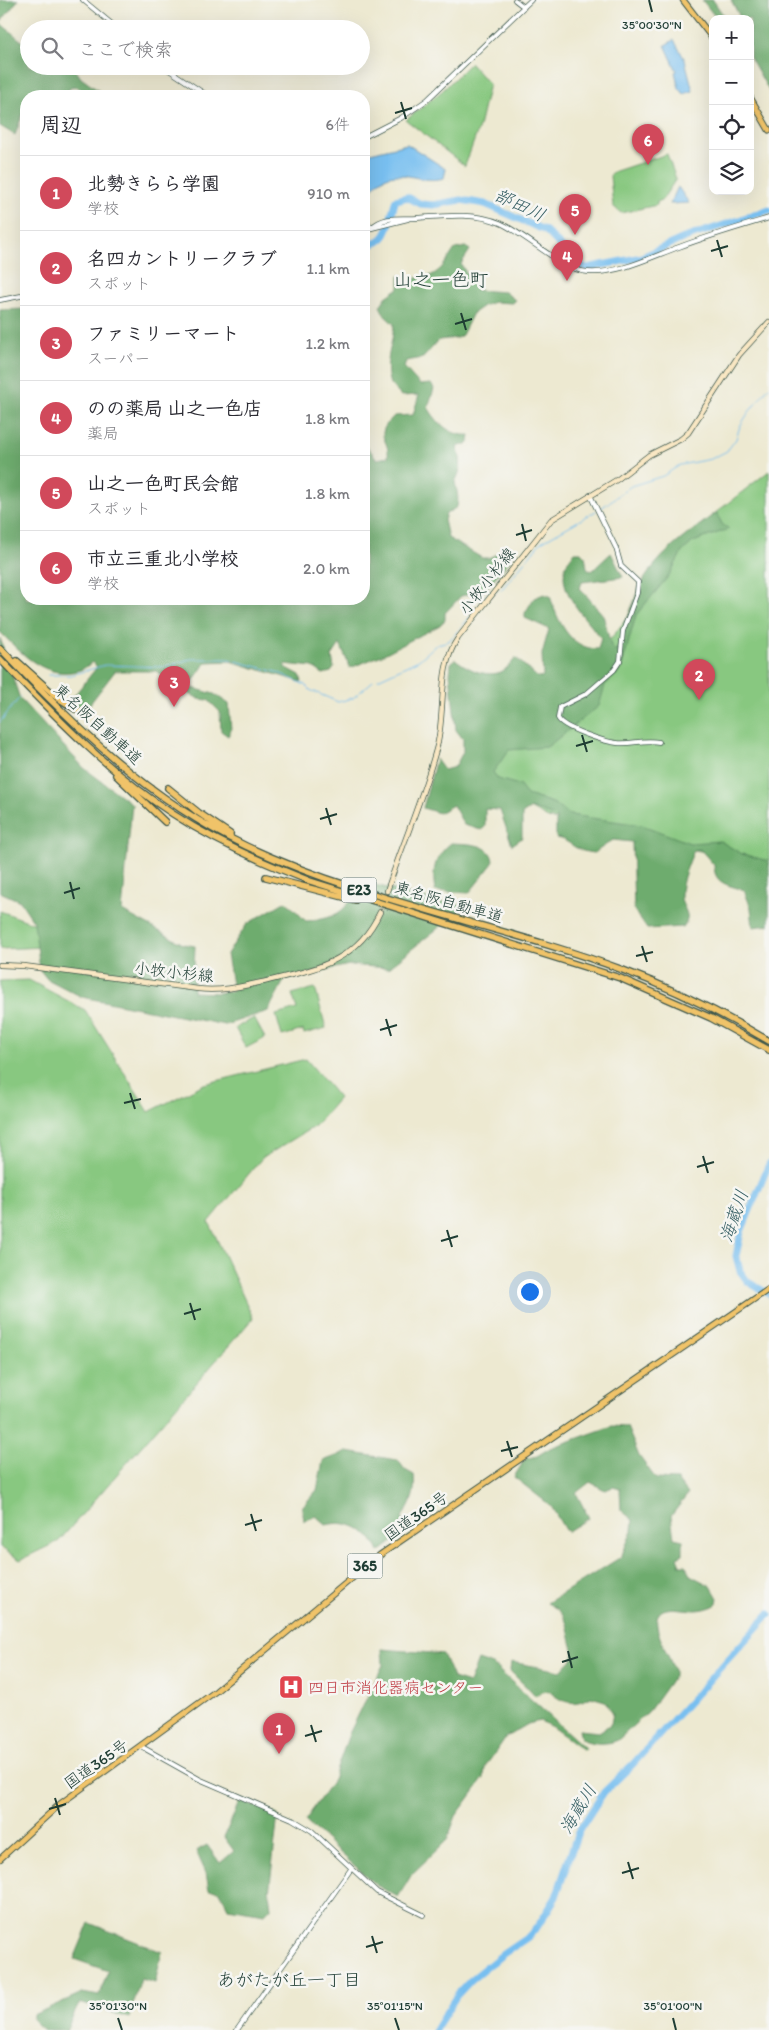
<!DOCTYPE html>
<html lang="ja">
<head>
<meta charset="utf-8">
<style>
  body { margin:0; font-family:Itim,"Klee One",sans-serif; background:#f2f2f3; color:#2b2b33 }
  .controls { position:absolute; right:15px; top:15px; display:grid; overflow:hidden; border-radius:10px; box-shadow:0 5px 20px #0002 }
  .controls button { width:45px; height:45px; display:grid; place-items:center; padding:0; border:0; border-bottom:1px solid #e1e1e2; background:#fff; color:#2b2b33; font:25px sans-serif }
  .you { position:absolute; left:529px; top:1291px; width:18px; height:18px; margin:-12px; border:4px solid #fff; border-radius:50%; background:#1a73e8; box-shadow:0 0 0 8px #1a73e833 }
  .badge { display:grid; place-items:center; width:32px; height:32px; border-radius:50%; background:#d1495b; color:#fff; font-size:16px; font-weight:700 }
  .pin { position:absolute; translate:-50% -41px; filter:drop-shadow(0 1px 2px #0008) }
  .pin::after { content:''; position:absolute; top:26px; width:18px; height:15px; background:inherit; clip-path:polygon(0 0,100% 0,50% 100%) }
  .list { margin:0; padding:0; list-style:none }
  h2 { display:flex; justify-content:space-between; align-items:center; height:65px; margin:0; padding:0 20px; font-size:21px }
  h2 small { font-size:16px; font-weight:400; color:#7c7c81 }
  .list li { display:grid; grid-template-columns:32px 1fr auto; gap:15px; align-items:center; box-sizing:border-box; height:75px; padding:0 20px; border-top:1px solid #e1e1e2 }
  .list b { display:block; font-size:19px; white-space:nowrap }
  .list p { margin:0; font-size:16px; white-space:nowrap; color:#7c7c81 }
  .list em { font-size:16px; font-style:normal; color:#7c7c81 }
  .icon { flex:none; width:28px; height:28px; fill:none; stroke:currentColor; stroke-width:2; stroke-linecap:round; stroke-linejoin:round }
  .map { position:relative; flex:none; width:769px; height:2030px; overflow:hidden }
  .search { position:absolute; background:#fff; box-shadow:0 5px 20px #0002; left:20px; top:20px; width:350px; height:55px; display:flex; align-items:center; gap:12px; box-sizing:border-box; padding:0 18px; border-radius:28px; color:#7c7c81; font-size:19px }
  .panel { position:absolute; background:#fff; box-shadow:0 5px 20px #0002; left:20px; top:90px; width:350px; height:515px; border-radius:20px }
  .map>svg:first-child { display:block }
</style>
</head>
<body>
<div class="map">
<svg width="769" height="2030" viewBox="0 0 769 2030">
  <rect width="100%" height="100%" fill="#f6f6f2"/>
  <filter id="ink" filterUnits="userSpaceOnUse"><feTurbulence type="fractalNoise" baseFrequency=".02" numOctaves="2"/><feDisplacementMap in="SourceGraphic" scale="10" xChannelSelector="R" yChannelSelector="G"/><feConvolveMatrix kernelMatrix="1 2 1 2 8 2 1 2 1" color-interpolation-filters="sRGB"/></filter>
  <filter id="wash" filterUnits="userSpaceOnUse"><feTurbulence type="fractalNoise" baseFrequency=".0096" numOctaves="4" result="noise"/><feDisplacementMap in="SourceGraphic" scale="20" xChannelSelector="R" yChannelSelector="G"/><feGaussianBlur stdDeviation="1.12" result="paint"/><feColorMatrix in="noise" values="0 0 0 0 0 0 0 0 0 0 0 0 0 0 0 0 0 1.4 0 .05"/><feComposite in="paint" operator="in"/></filter>
  <g filter="url(#wash)">
    <rect width="100%" height="100%" fill="#ede9d1"/>
    <!-- green -->
    <path fill="#88c880" stroke="#54825a" d="M470,63L489,84L479,127L465,166L406,120L442,91Z
      M667,154L676,179L662,200L657,202V205L621,213L613,206L610,176L613,172Z
      M769,471V866L548,818L483,783L490,742L589,667L696,528Z
      M0,911L44,927L43,947L0,949Z
      M29,980L85,1010L149,1112L204,1084L306,1059L339,1098L315,1126L262,1158L209,1222L253,1318L59,1541L20,1560L0,1547V981Z
      M315,988L326,1028L304,1034L303,1030L282,1036L276,1015L297,1009L292,994Z
      M254,1018L265,1038L246,1048L235,1028Z"/>
    <!-- forest -->
    <path fill="#6eac6e" stroke="#467451" d="M0,0H18L0,23L29,47V66H73L81,78L106,96H91L75,86L69,89L66,96H26V105L15,135L0,126Z
      M702,0H713L726,19H717Z
      M731,0H769V91L750,57V19H741Z
      M466,247L470,250L461,264L476,290L505,292L515,300L512,303L494,302L483,306L473,313L462,335L457,338L439,340L423,358L406,361L404,367L420,385L431,384L434,389L428,407C436,422 451,437 470,435L469,443L457,447C462,461 462,469 455,482C457,492 459,497 457,507L446,514L444,520L448,538L482,558H488L504,551L511,559L484,591L461,596L445,613V620L440,625L382,655L350,668L340,644L332,656L334,668L331,672L323,674L313,667L285,664V667L300,675L302,682L230,661L206,662L189,687L214,694L229,704L231,730L228,736L221,731L220,712L208,700L199,699L181,689L156,671H115L86,709L81,710L73,697L97,667L93,662C89,664 84,669 80,670C46,681 21,653 0,632V310L26,309V599H364V443L377,459L388,457C390,437 372,438 394,416L413,415L419,395L401,396L390,384C383,364 393,344 394,324L385,316L380,306L386,297L399,288V276C406,276 413,279 419,278C439,277 445,263 455,249Z
      M717,513L722,524L729,529L693,542L682,552L668,577L636,615L623,662L620,671L605,685L599,706L547,747L509,750L493,772L498,779L519,785L527,795L553,803L570,815L642,825L690,843L720,841L742,854L769,861V925L753,927L751,908L744,890C728,885 714,884 714,865L700,849L694,850C689,863 681,880 681,895C680,908 694,914 683,927L647,929L634,910L632,842L613,840L594,853C572,851 573,841 556,838V817L531,808L522,814V838L512,845L500,810L485,809V827L481,830L464,825L453,805L439,813L423,808L436,759L444,770L455,767L463,752V739L456,730L450,674L451,663L455,659C467,668 484,678 501,672C506,670 512,662 516,658L537,677H543L542,654L549,629L525,618V613L534,598L544,594L550,596C557,619 569,649 598,649L601,638C582,614 546,581 575,552H581L585,556L587,568L592,571L611,553L623,577L582,582L580,588L603,615L611,646L616,651C625,629 631,604 642,583C659,553 690,532 717,513Z
      M0,638L20,699L84,768L132,804L122,911L183,944L195,946L193,992L218,993L233,991L227,954L247,924L286,901L306,921C320,920 336,918 346,906C354,897 357,888 368,883L439,902L466,906L388,968L349,965L285,979L268,1011L225,1025L82,997L47,979L40,970L34,922L20,901L0,892Z
      M451,843C466,844 493,842 493,863L469,893L435,891C432,870 434,857 451,843Z
      M612,1426L627,1427L639,1456L656,1479L677,1480L688,1494L671,1516L674,1538L683,1540V1554L677,1557L680,1565H686L690,1575L711,1586L718,1598L717,1604C711,1608 702,1610 695,1610C681,1610 653,1601 657,1626C659,1640 669,1656 674,1670V1676L649,1711L618,1740C607,1745 592,1744 581,1739L579,1730L599,1732L611,1724L613,1713L605,1701L591,1697C575,1706 563,1704 549,1691L541,1692L536,1696L510,1671L511,1662L561,1671L573,1658L574,1652C566,1630 572,1615 547,1603L621,1557L632,1531L633,1520L621,1510L620,1489L613,1487L605,1490L590,1482L576,1493L589,1518L568,1531L565,1530L551,1506L514,1477L525,1459L537,1456L550,1448Z
      M347,1452L398,1460L405,1470L414,1475C416,1492 412,1503 402,1517L406,1532L379,1552C370,1530 349,1519 326,1525L316,1516L304,1521L302,1507L317,1490L323,1461Z
      M382,1649L443,1654L453,1678L469,1683L478,1660L493,1665L585,1748L584,1750L552,1727L540,1721L528,1724L506,1737L485,1767L484,1778L456,1816L447,1840L412,1874L398,1897L376,1885L305,1821L333,1780L349,1734L383,1665Z
      M240,1800L278,1815L269,1893L271,1908L265,1914L228,1908L220,1891L209,1890L206,1873L196,1851L207,1845L220,1863L234,1851L224,1837Z
      M89,1923L162,1952L155,1983L141,1979L129,2018L80,2002L66,2030H44L33,2020V2015L82,1993L99,1996L108,1971L74,1959Z"/>
    <!-- water -->
    <path fill="#78bff0" stroke="#4c7e92" d="M674,40L685,60L693,91L684,94L679,88L675,72L677,71L665,45Z
      M407,144L446,169L444,178C415,186 394,159 370,191L364,187V167L370,171L372,169L364,163L366,154Z
      M678,187L689,203L670,204Z"/>
    <g fill="none" stroke-linecap="round" stroke-linejoin="round">
      <!-- stream -->
      <path stroke="#78bff0" stroke-width="1" d="M600,509L631,486L663,476L680,465L711,459L727,451L736,439L740,426L749,412L769,387
        M496,591L501,590L541,542L596,511
        M48,675H71L105,665L165,667L190,659H228L277,672L305,685L310,690L338,702L353,698L373,681
        M378,679L419,660L437,644L449,641L478,608L488,593L492,591
        M0,722L20,697"/>
      <!-- river -->
      <path stroke="#78bff0" stroke-width="7" d="M364,235L367,245C393,242 388,218 396,200L407,197L421,204L433,205L461,200L485,204L546,231L579,265L587,268L642,257L684,238L769,210
        M769,1164L741,1232L736,1256L740,1271L748,1282L769,1294
        M435,2030L457,1995L471,1980L503,1954L528,1937L538,1926L556,1897L578,1832L604,1792L633,1764L769,1614"/>
    </g>
  </g>
  <g filter="url(#ink)">
    <g fill="none" stroke-linecap="round" stroke-linejoin="round">
      <!-- secondary-tunnel -->
      <path stroke="#c4c7b2" stroke-width="4.5" stroke-dasharray="4.5 2" stroke-linecap="butt" d="M380,912L387,891"/>
      <defs>
        <path id="tertiary" d="M83,0L118,29
          M515,0L524,7
          M163,66L208,96
          M364,137L401,118L427,100L531,0
          M364,216L371,228
          M371,228C385,215 400,219 417,218C444,216 475,212 500,223C526,234 563,271 588,272C619,274 651,257 679,247C708,236 739,227 769,218
          M364,230L408,219
          M0,300L26,295
          M590,495L616,548L621,566L638,582L637,593L623,631L620,661L614,670L586,694L560,707L558,718C562,728 605,742 617,743C630,745 643,739 659,742
          M142,1747L199,1779L292,1819L312,1831L377,1892L423,1915
          M237,2030L351,1869"/>
        <path id="secondary" d="M387,891C403,843 424,795 437,746C446,711 437,668 458,638L551,520L618,479L649,455L681,439L688,433L739,355L769,322
          M0,965L24,966L198,989C221,992 244,986 267,981C316,969 357,962 380,912"/>
        <path id="trunk" d="M683,0L713,39
          M750,97L769,130
          M0,1859L60,1804L216,1691L380,1555L769,1289"/>
        <path id="motorway" d="M0,648C73,725 149,800 246,846C366,902 498,924 623,970C674,989 722,1013 769,1041
          M0,659C54,715 108,772 173,814C216,842 263,863 310,881L620,978L711,1018L769,1050
          M17,661L58,698L82,713
          M116,775L165,822
          M168,788L199,813L230,834
          M266,877L355,900"/>
      </defs>
      <!-- tertiary casing -->
      <use href="#tertiary" stroke="#3e574c" stroke-width="5.5"/>
      <!-- secondary casing -->
      <use href="#secondary" stroke="#3e574c" stroke-width="6"/>
      <!-- trunk casing -->
      <use href="#trunk" stroke="#3e574c" stroke-width="7"/>
      <!-- motorway casing -->
      <use href="#motorway" stroke="#3e574c" stroke-width="8"/>
      <!-- tertiary -->
      <use href="#tertiary" stroke="#fff" stroke-width="4"/>
      <!-- secondary -->
      <use href="#secondary" stroke="#f9e7c3" stroke-width="4.5"/>
      <!-- trunk -->
      <use href="#trunk" stroke="#f0c369" stroke-width="5"/>
      <!-- motorway -->
      <use href="#motorway" stroke="#f0c369" stroke-width="5.5"/>
    </g>
  </g>
  <!-- ticks -->
  <path fill="none" stroke="#1f3d34" stroke-width="2" d="M649,0L652,12M401,102L406,119M395,113L412,108M717,240L722,257M711,251L728,246M461,313L466,330M455,324L472,319M522,524L526,541M516,535L532,530M582,735L587,752M576,746L593,741M326,808L331,825M320,819L337,814M70,882L74,899M64,893L80,888M642,946L647,962M636,956L653,952M386,1019L391,1036M380,1030L397,1025M130,1093L135,1109M124,1103L141,1099M703,1156L708,1173M697,1167L714,1162M447,1230L452,1247M441,1241L458,1236M190,1303L195,1320M184,1314L201,1309M507,1441L512,1457M501,1451L518,1447M251,1514L256,1531M245,1525L262,1520M568,1651L572,1668M562,1662L578,1657M311,1725L316,1742M305,1736L322,1731M55,1798L60,1815M49,1809L66,1804M628,1862L633,1879M622,1873L639,1868M372,1936L377,1953M366,1947L383,1942M118,2018L122,2030M395,2018L399,2030M673,2018L676,2030"/>
  <!-- icons -->
  <defs>
    <symbol id="hospital-square" viewBox="-11 -11 22 22"><rect x="-9" y="-9" width="18" height="18" rx="4" fill="#e0444e" stroke="#f6f6f2"/><path d="M-5-5h3v3.5h4V-5h3V5h-3V1.5h-4V5h-3Z" fill="#fff"/></symbol>
  </defs>
  <g fill-rule="evenodd">
    <use href="#hospital-square" x="277" y="1673" width="28" height="28"/>
  </g>
  <g text-anchor="middle" dominant-baseline="central" stroke-width="5" stroke-linejoin="round" paint-order="stroke">
    <!-- shield labels -->
    <g fill="#f6f6f2" stroke="#60746d" stroke-width="1">
      <rect x="341.5" y="877.5" width="35" height="25" rx="4"/>
      <rect x="347.5" y="1553.5" width="35" height="25" rx="4"/>
    </g>
    <g font-size="15" font-weight="bold" fill="#1f3d34">
      <text x="359" y="890">E23</text>
      <text x="365" y="1566">365</text>
    </g>
    <!-- street labels -->
    <g font-size="16" fill="#1f3d34" stroke="#f6f6f2">
      <text transform="translate(487 581) rotate(-52)">小牧小杉線</text>
      <text transform="translate(98 724) rotate(42)">東名阪自動車道</text>
      <text transform="translate(449 902) rotate(16)">東名阪自動車道</text>
      <text transform="translate(174 972) rotate(6)">小牧小杉線</text>
      <text transform="translate(416 1516) rotate(-35)">国道365号</text>
      <text transform="translate(96 1764) rotate(-35)">国道365号</text>
    </g>
    <!-- health labels -->
    <g font-size="16" fill="#be3a42" stroke="#f6f6f2" text-anchor="start">
      <text x="308" y="1687">四日市消化器病センター</text>
    </g>
    <!-- water labels -->
    <g font-size="18" font-style="italic" fill="#355e63" stroke="#f6f6f2">
      <text transform="translate(520 205) rotate(25)">部田川</text>
      <text transform="translate(734 1216) rotate(-71)">海蔵川</text>
      <text transform="translate(578 1809) rotate(-59)">海蔵川</text>
    </g>
    <!-- neighbourhood labels -->
    <g font-size="18" fill="#1f3d34" stroke="#f6f6f2">
      <text x="289" y="1980">あがたが丘一丁目</text>
    </g>
    <!-- quarter labels -->
    <g font-size="19" fill="#1f3d34" stroke="#f6f6f2">
      <text x="441" y="279">山之一色町</text>
    </g>
  </g>
  <g font-size="12" text-anchor="middle" fill="#1f3d34" stroke="#f6f6f2" stroke-width="5" stroke-linejoin="round" paint-order="stroke">
    <text x="652" y="29">35°00'30"N</text>
    <text x="118" y="2010">35°01'30"N</text>
    <text x="395" y="2010">35°01'15"N</text>
    <text x="673" y="2010">35°01'00"N</text>
  </g>
</svg>
<div class="controls">
<button>+</button>
<button>−</button>
<button><svg class="icon" aria-label="locate" viewBox="0 0 24 24"><circle cx="12" cy="12" r="6"/><path d="M12 2v4M12 18v4M2 12h4M18 12h4"/></svg></button>
<button><svg class="icon" aria-label="layers" viewBox="0 0 24 24"><path d="M12 4l9 5-9 5-9-5zM3 14l9 5 9-5"/></svg></button>
</div>
<div class="you"></div>
<div class="pin badge" style="left:279px;top:1754px">1</div>
<div class="pin badge" style="left:699px;top:700px">2</div>
<div class="pin badge" style="left:174px;top:707px">3</div>
<div class="pin badge" style="left:567px;top:281px">4</div>
<div class="pin badge" style="left:575px;top:235px">5</div>
<div class="pin badge" style="left:648px;top:165px">6</div>
<div class="search"><svg class="icon" aria-label="search" viewBox="0 0 24 24"><circle cx="10" cy="10" r="6"/><path d="M15 15l6 6"/></svg>ここで検索</div>
<section class="panel">
<h2>周辺<small>6件</small></h2>
<ul class="list">
<li><span class="badge">1</span><div><b>北勢きらら学園</b><p>学校</p></div><em>910 m</em></li>
<li><span class="badge">2</span><div><b>名四カントリークラブ</b><p>スポット</p></div><em>1.1 km</em></li>
<li><span class="badge">3</span><div><b>ファミリーマート</b><p>スーパー</p></div><em>1.2 km</em></li>
<li><span class="badge">4</span><div><b>のの薬局 山之一色店</b><p>薬局</p></div><em>1.8 km</em></li>
<li><span class="badge">5</span><div><b>山之一色町民会館</b><p>スポット</p></div><em>1.8 km</em></li>
<li><span class="badge">6</span><div><b>市立三重北小学校</b><p>学校</p></div><em>2.0 km</em></li>
</ul>
</section>
</div>
</body>
</html>
